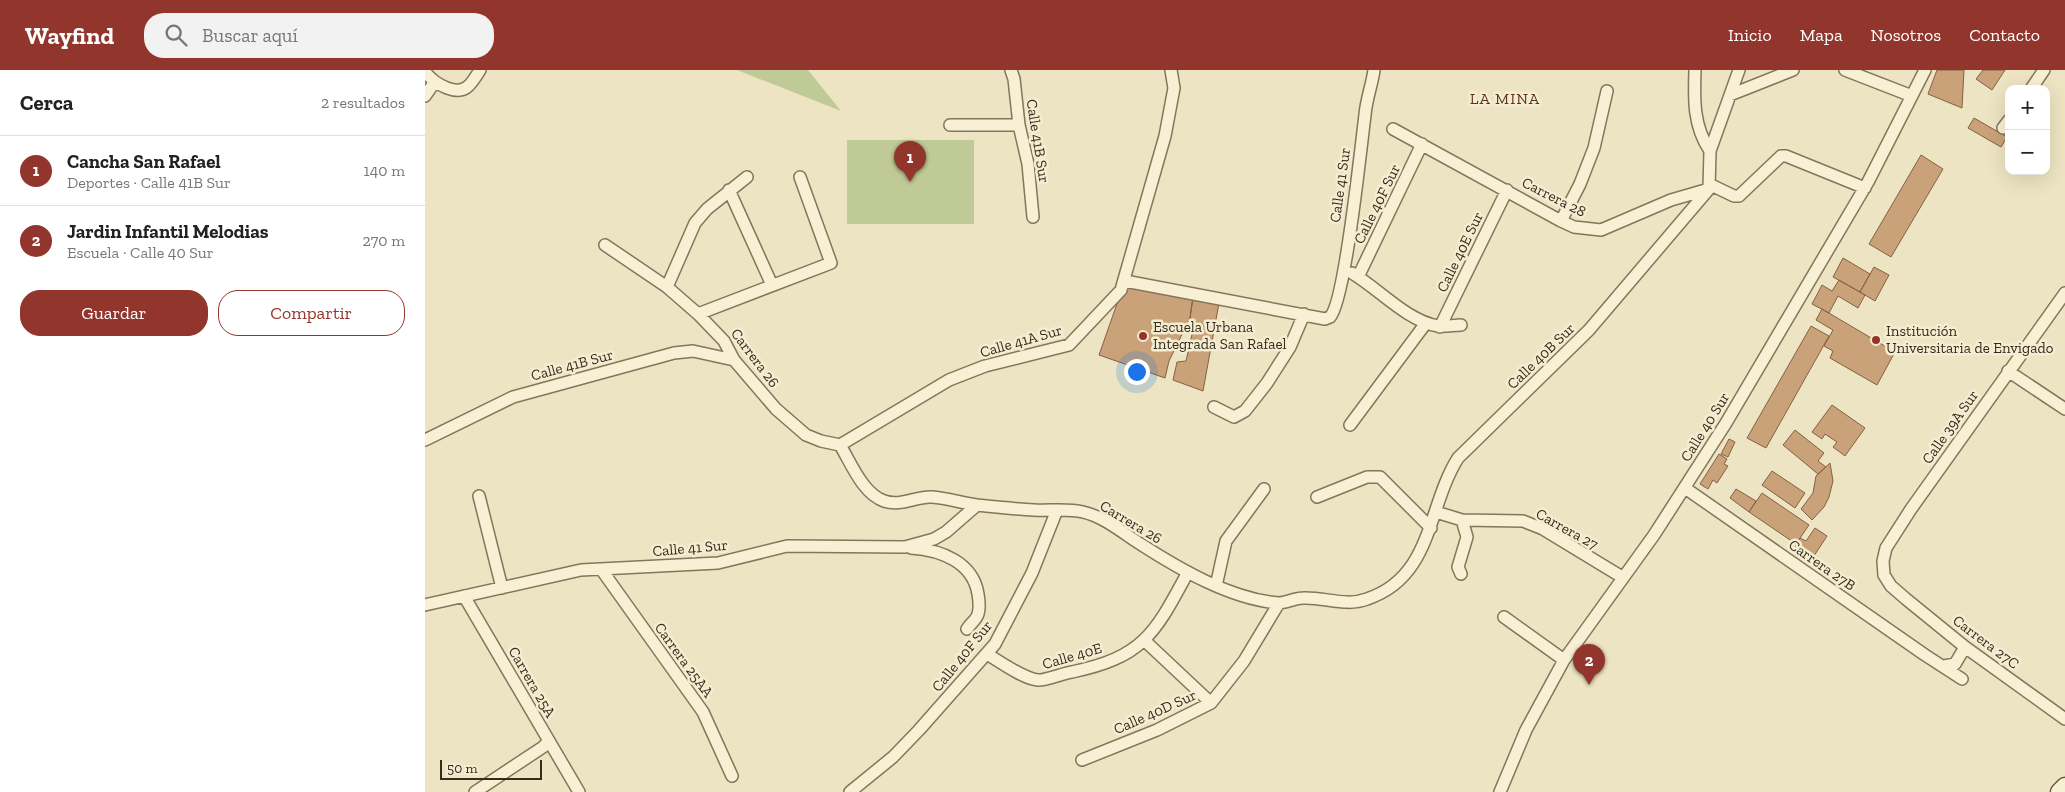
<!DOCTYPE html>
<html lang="es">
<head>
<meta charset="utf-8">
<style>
  body { margin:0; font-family:"Zilla Slab",serif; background:#f2f2f2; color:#222 }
  .controls { position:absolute; right:15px; top:15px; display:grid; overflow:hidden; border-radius:10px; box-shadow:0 5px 20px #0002 }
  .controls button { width:45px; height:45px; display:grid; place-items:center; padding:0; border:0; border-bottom:1px solid #e0e0e0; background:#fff; color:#222; font:25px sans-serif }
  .scale { position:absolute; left:15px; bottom:12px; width:102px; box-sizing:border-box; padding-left:5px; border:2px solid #362b1d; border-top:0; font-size:14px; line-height:18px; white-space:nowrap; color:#362b1d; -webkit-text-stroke:4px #f4edd1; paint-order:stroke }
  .you { position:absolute; left:711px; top:301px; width:18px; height:18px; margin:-12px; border:4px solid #fff; border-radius:50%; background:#1a73e8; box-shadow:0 0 0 8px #1a73e833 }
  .badge { display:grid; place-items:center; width:32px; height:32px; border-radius:50%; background:#92352c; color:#fff; font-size:16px; font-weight:700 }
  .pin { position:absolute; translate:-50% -41px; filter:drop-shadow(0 1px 2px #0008) }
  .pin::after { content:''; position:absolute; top:26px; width:18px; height:15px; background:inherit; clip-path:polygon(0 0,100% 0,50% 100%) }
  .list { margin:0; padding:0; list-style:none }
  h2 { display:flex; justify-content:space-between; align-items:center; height:65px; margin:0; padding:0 20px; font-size:21px }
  h2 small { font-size:16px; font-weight:400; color:#767676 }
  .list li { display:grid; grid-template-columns:32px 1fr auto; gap:15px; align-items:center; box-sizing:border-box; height:70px; padding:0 20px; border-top:1px solid #e0e0e0 }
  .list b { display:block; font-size:19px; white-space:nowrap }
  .list p { margin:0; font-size:16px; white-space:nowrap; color:#767676 }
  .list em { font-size:16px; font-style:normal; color:#767676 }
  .actions { display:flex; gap:10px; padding:15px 20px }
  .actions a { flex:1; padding:11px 0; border:1px solid #92352c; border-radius:20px; text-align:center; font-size:18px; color:#92352c }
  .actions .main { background:#92352c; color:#fff }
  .icon { flex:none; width:28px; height:28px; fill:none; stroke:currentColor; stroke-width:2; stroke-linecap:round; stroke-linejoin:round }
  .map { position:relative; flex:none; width:1640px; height:722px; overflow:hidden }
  header { display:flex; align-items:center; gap:30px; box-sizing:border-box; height:70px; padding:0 25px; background:#92352c; color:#fff }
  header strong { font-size:24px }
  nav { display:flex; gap:28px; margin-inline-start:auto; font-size:18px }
  .search { width:350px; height:45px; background:#f2f2f2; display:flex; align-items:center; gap:12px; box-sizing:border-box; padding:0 18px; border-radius:20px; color:#767676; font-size:19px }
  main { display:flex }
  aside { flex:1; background:#fff }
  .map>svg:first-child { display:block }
</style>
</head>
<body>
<header>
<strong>Wayfind</strong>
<div class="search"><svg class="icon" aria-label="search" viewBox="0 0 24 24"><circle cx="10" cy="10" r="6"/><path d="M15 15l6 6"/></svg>Buscar aquí</div>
<nav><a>Inicio</a><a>Mapa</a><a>Nosotros</a><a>Contacto</a></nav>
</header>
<main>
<aside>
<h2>Cerca<small>2 resultados</small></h2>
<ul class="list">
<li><span class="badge">1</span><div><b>Cancha San Rafael</b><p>Deportes · Calle 41B Sur</p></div><em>140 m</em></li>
<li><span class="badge">2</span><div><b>Jardin Infantil Melodias</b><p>Escuela · Calle 40 Sur</p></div><em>270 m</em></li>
</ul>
<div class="actions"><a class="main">Guardar</a><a>Compartir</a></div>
</aside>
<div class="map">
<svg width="1640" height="722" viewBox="0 0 1640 722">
  <rect width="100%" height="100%" fill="#ece4c2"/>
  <!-- green -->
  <path fill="#bfca96" d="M312,0H383L416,41Z
    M422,70H549V154H422Z"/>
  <!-- building -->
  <path fill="#c9a279" stroke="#846140" d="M1512,0H1539L1537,38L1503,24Z
    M1558,0H1580L1567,20L1551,9Z
    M1549,48L1582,67L1576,77L1543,58Z
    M1496,85L1518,99L1466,187L1444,174Z
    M1418,188L1445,204L1435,222L1408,207Z
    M1449,197L1464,205L1450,231L1435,222Z
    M1414,210L1440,225L1433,238L1413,226L1404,243L1387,234L1397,215L1407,221Z
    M700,211L768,227L765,248L744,291L740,308L674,285Z
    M768,227L794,233L778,321L748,310L752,292L761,291L770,251L765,248Z
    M1397,239L1470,282L1452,315L1405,288L1408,281L1399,276L1408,260L1391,250Z
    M1386,256L1404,266L1341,378L1322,368Z
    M1407,335L1440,358L1420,386L1408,377L1412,372L1400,364L1397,369L1387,362Z
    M1370,360L1399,383L1393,391L1401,397L1393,404L1358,375Z
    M1304,369L1310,372L1303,387L1296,384Z
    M1294,384L1302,389L1299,394L1303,396L1292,413L1288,410L1283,419L1275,414Z
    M1405,393L1408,411L1404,427L1399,437L1387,450L1376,439L1388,423L1391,406Z
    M1347,401L1380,423L1370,438L1337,415Z
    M1311,419L1331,431L1324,442L1305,428Z
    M1337,423L1384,455L1371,474L1324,442Z
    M1390,458L1402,466L1387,489L1370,477L1375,468L1381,471Z"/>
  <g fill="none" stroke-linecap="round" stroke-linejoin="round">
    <defs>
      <path id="street" d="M586,0L589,9L594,55L603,94L608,147
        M1270,0C1269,29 1268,56 1285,81
        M1420,0L1487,26
        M0,2C7,10 12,14 22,18C40,25 46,15 55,0
        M1606,19L1619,0
        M1305,25L1368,0
        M0,26L9,13
        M525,55H594
        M1578,58L1584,50
        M968,59L1136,151L1149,157L1176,160L1246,130L1284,119
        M1284,114L1309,126H1314L1356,86H1361L1440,118
        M304,120L347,215
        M1136,151L1155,114L1169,78L1182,21
        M180,175L242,217L273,244L299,271L309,290L351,339L381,365L396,371L415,375L524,310L560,296L644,275L696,220L740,66L749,18L746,0
        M927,203C954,219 982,251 1013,256C1020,257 1029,255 1036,255
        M933,207L997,74
        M700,211L900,249L905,247C920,232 936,76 940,45C941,30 947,15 949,0
        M242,217L270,153L282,139L322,107
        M1640,223L1486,439L1461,478L1458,491L1459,505L1466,516L1481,529L1540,577L1640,649
        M273,244L406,193L375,107
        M1015,257L1082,120
        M1583,301L1640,339
        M789,337L809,347L820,341L842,313L865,277L879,244
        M925,355L1001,253
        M0,370L88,327L249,283L268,281L309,290
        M415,375C426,393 438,424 459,431C476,437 491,426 507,427C522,428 537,433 552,435C571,437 590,439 609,440C625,441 642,438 658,442C680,447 699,464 717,475C756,500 806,529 853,533C861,533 870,528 878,528C900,527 921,537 942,529C1008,507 1002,437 1033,388L1164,260L1284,119L1285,81L1314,0
        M1260,418L1500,585L1537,609
        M54,426L77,518
        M892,427L942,407H955L1006,458
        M1011,442L1037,450L1098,451L1118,459L1197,507
        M486,478C516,480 548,492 553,524C554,530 555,538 553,544C552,549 545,554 542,559
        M176,499L278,642L307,706
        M1036,504L1033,497L1042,467L1037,450
        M791,516L801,471L839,419
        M39,526L154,722
        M0,535L156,500L293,493L362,476L480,477L509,469L521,462L552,435
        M1079,547L1139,590
        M720,571L786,633
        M562,584C575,592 599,609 613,610C619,611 639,603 647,602C719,587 730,563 763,502
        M1519,596L1530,594L1540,577
        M657,690L732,660L786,633L819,591L854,533
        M50,722L118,677L123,672
        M425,722L468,687L494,660L570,574L607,503L632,440
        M1075,722L1101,660L1139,590L1229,465L1301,353L1443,112L1500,0"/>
      <path id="secondary" d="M1634,722L1640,716"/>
    </defs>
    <!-- street casing -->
    <use href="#street" stroke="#85755a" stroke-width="14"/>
    <!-- secondary casing -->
    <use href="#secondary" stroke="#67563d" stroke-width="19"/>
    <!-- street -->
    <use href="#street" stroke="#f8f0d5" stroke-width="11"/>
    <!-- secondary -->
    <use href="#secondary" stroke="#f8f0d5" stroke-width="16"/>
  </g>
  <!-- markers -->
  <g fill="#92352c" stroke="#f4edd1" stroke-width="2">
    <circle cx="718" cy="266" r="5"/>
    <circle cx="1451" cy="270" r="5"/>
  </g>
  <g text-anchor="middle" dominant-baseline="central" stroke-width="5" stroke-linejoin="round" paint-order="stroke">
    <!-- street labels -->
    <g font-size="15" fill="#362b1d" stroke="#f4edd1">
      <text transform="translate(613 71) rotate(81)">Calle 41B Sur</text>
      <text transform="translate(915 115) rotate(-82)">Calle 41 Sur</text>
      <text transform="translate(1129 127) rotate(27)">Carrera 28</text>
      <text transform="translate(952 134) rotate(-64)">Calle 40F Sur</text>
      <text transform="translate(1035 182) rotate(-64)">Calle 40E Sur</text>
      <text transform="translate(596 271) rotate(-16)">Calle 41A Sur</text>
      <text transform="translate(1116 286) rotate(-44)">Calle 40B Sur</text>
      <text transform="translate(330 288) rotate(53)">Carrera 26</text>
      <text transform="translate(147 295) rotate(-15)">Calle 41B Sur</text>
      <text transform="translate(1280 357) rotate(-58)">Calle 40 Sur</text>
      <text transform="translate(1525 357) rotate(-55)">Calle 39A Sur</text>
      <text transform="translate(706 452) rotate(31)">Carrera 26</text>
      <text transform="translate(1142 459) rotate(29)">Carrera 27</text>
      <text transform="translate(265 478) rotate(-5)">Calle 41 Sur</text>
      <text transform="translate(1397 495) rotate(35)">Carrera 27B</text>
      <text transform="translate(1561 572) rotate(37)">Carrera 27C</text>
      <text transform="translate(537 586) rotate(-51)">Calle 40F Sur</text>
      <text transform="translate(647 586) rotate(-16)">Calle 40E</text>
      <text transform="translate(259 590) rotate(54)">Carrera 25AA</text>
      <text transform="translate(107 612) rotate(60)">Carrera 25A</text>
      <text transform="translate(730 642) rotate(-24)">Calle 40D Sur</text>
    </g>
    <!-- poi labels -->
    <g font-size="15" fill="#362b1d" stroke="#f4edd1" text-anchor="start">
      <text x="728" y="257">Escuela Urbana<tspan x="728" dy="17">Integrada San Rafael</tspan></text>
      <text x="1461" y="261">Institución<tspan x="1461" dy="17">Universitaria de Envigado</tspan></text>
    </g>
    <!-- neighbourhood labels -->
    <g font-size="16" letter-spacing="1" fill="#61331e" stroke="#f4edd1">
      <text x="1080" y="28">LA MINA</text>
    </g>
  </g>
</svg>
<div class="controls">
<button>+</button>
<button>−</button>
</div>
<div class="scale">50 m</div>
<div class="you"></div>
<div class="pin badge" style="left:485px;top:112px">1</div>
<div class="pin badge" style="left:1164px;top:615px">2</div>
</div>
</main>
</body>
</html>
